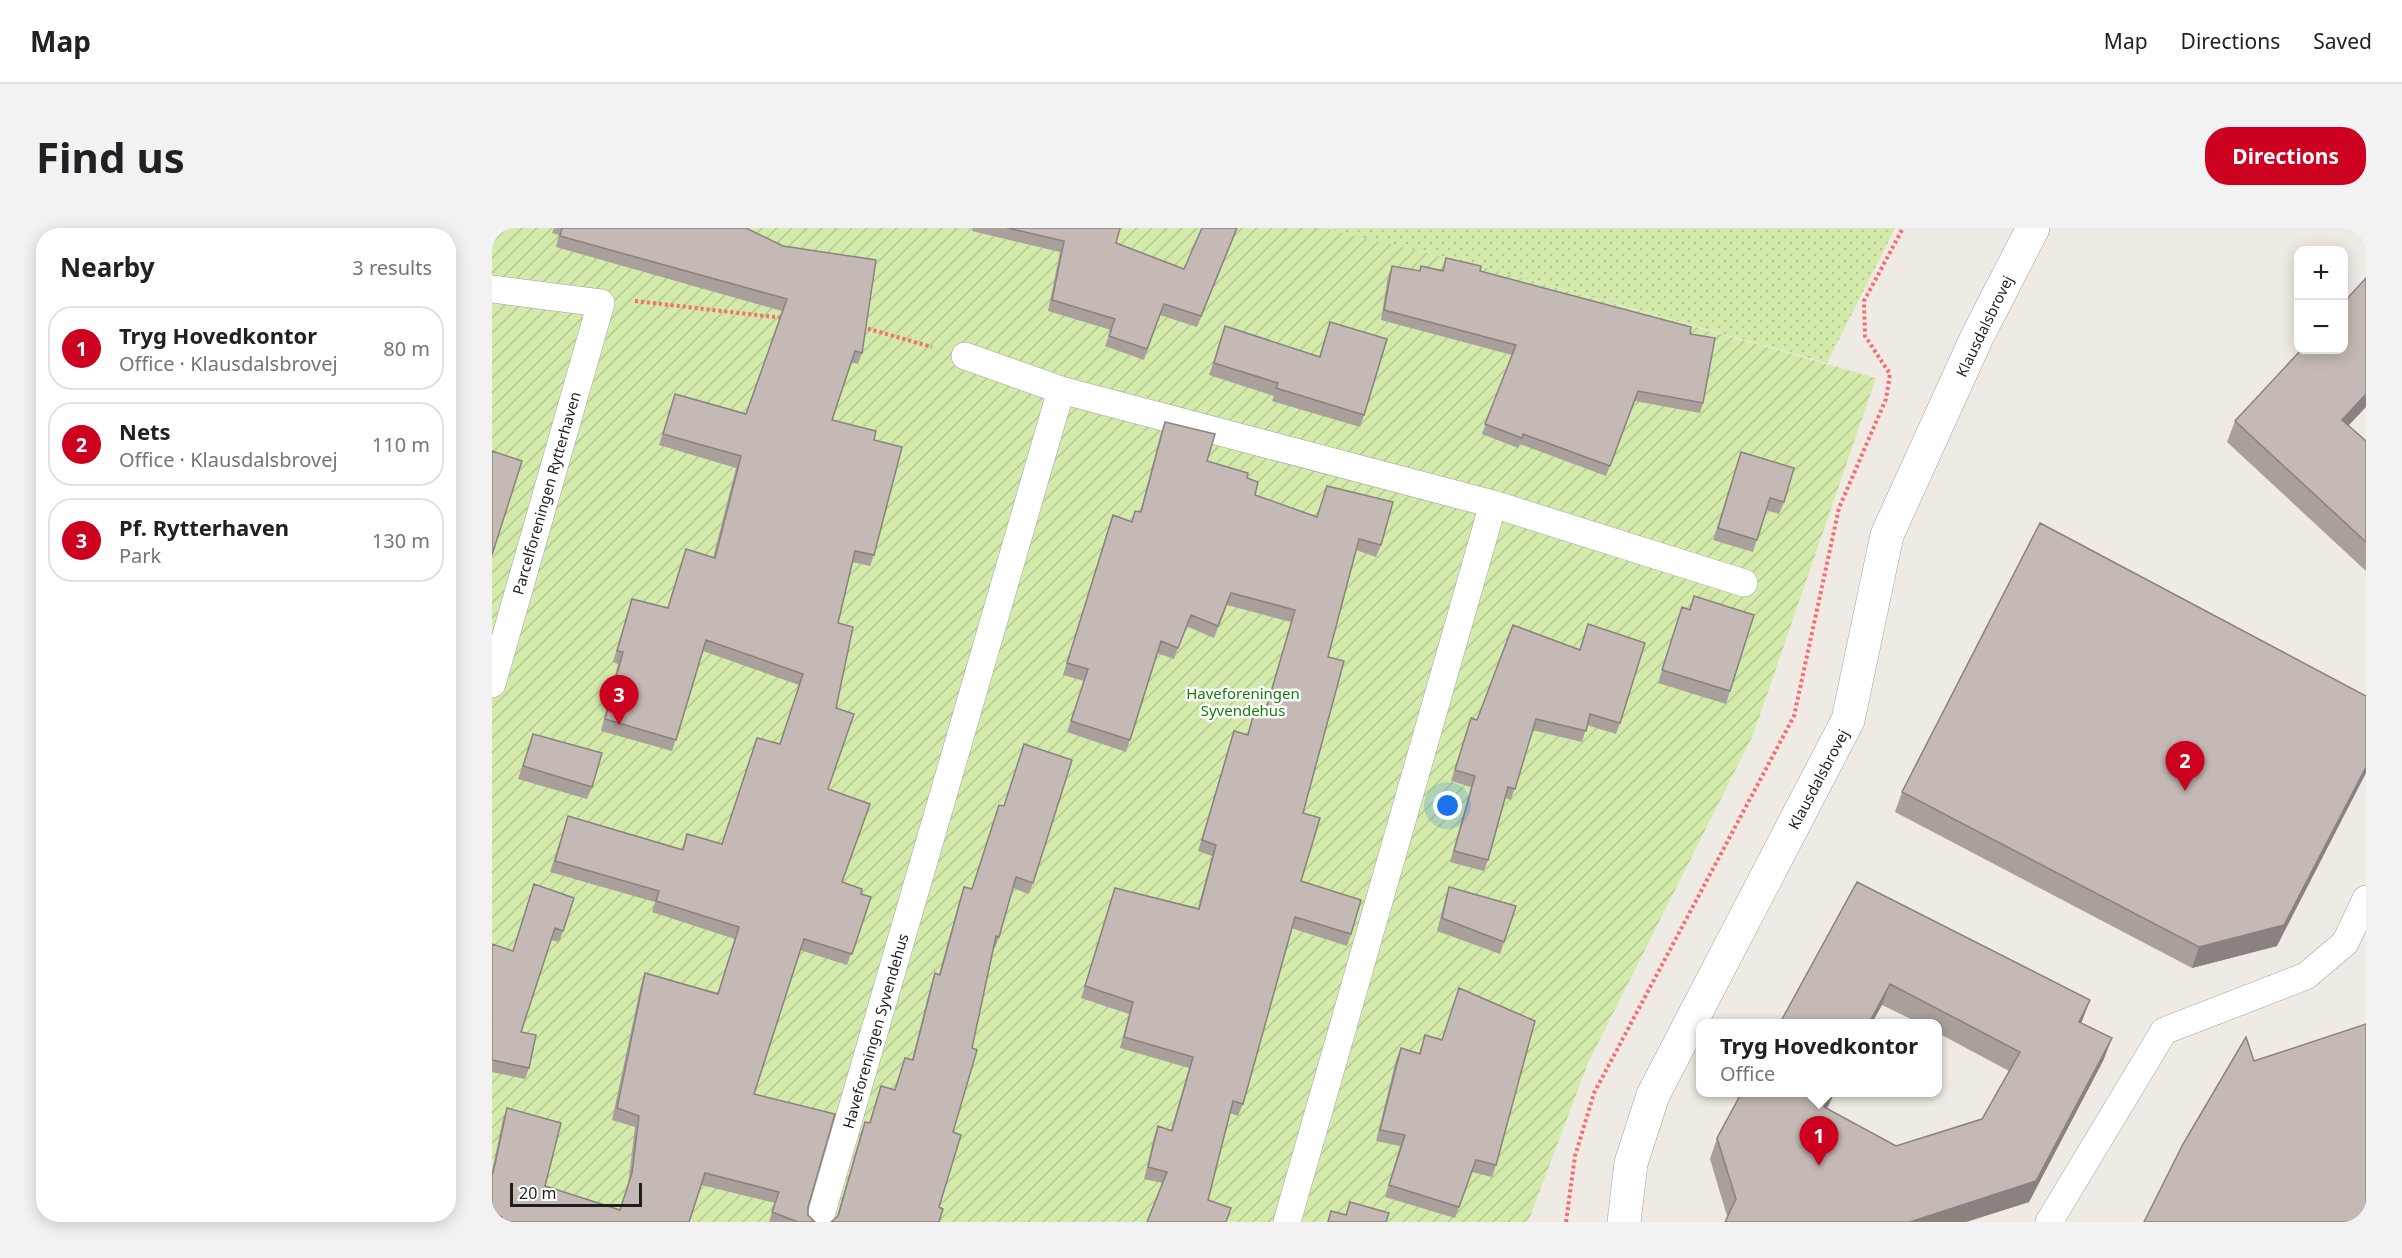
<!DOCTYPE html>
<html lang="en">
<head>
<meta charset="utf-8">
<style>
  body { margin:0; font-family:"Noto Sans",sans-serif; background:#f2f2f2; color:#202124 }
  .controls { position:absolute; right:18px; top:18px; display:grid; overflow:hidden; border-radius:12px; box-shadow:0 3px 15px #0003 }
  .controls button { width:54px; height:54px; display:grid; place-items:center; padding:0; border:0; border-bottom:2px solid #e0e0e0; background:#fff; color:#202124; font:30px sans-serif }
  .scale { position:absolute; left:18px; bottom:15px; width:132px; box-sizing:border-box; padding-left:6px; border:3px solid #1e1e1e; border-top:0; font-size:16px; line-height:21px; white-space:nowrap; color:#1e1e1e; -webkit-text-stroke:4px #fff; paint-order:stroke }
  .you { position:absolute; left:956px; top:578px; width:21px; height:21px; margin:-15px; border:4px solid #fff; border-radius:50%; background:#1a73e8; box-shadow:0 0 0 9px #1a73e833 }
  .badge { display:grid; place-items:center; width:39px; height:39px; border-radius:50%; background:#cd0020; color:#fff; font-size:20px; font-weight:700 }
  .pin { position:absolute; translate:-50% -50px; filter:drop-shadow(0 2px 3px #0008) }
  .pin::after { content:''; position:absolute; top:32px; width:21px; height:18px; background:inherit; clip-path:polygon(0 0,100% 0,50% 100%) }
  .popup { position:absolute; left:1204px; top:791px; width:246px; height:78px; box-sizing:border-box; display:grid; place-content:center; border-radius:12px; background:#fff; filter:drop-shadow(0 2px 4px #0005); font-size:20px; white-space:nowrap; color:#757577 }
  .popup b { font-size:22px; color:#202124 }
  .popup::after { content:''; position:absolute; left:50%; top:100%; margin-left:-12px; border:12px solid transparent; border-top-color:#fff }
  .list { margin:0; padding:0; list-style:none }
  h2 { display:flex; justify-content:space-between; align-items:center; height:78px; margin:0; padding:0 24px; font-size:26px }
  h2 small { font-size:20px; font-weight:400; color:#757577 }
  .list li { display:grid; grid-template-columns:39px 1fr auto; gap:18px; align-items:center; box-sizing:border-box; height:84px; margin:0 12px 12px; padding:0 12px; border:2px solid #e0e0e0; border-radius:24px }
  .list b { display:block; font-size:22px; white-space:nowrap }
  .list p { margin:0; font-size:20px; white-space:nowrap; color:#757577 }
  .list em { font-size:20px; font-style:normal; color:#757577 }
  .map { position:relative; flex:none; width:1874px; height:994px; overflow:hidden; border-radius:24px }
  header { display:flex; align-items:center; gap:36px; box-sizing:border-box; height:84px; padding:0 30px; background:#fff; border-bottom:2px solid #e0e0e0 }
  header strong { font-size:28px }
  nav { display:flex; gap:33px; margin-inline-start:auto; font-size:21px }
  .intro { display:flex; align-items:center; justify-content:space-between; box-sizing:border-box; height:144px; padding:0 36px }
  h1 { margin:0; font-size:42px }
  .button { padding:15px 27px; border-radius:24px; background:#cd0020; color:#fff; font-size:21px; font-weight:700 }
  main { display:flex; gap:36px; padding:0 36px }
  aside { flex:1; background:#fff; border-radius:24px; box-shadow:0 3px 15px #0003 }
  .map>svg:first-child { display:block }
</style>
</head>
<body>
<header>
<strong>Map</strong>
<nav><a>Map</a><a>Directions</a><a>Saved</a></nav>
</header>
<div class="intro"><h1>Find us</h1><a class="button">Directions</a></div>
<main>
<aside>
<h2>Nearby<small>3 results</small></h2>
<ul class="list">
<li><span class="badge">1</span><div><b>Tryg Hovedkontor</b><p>Office · Klausdalsbrovej</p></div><em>80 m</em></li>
<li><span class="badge">2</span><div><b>Nets</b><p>Office · Klausdalsbrovej</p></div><em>110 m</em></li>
<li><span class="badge">3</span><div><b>Pf. Rytterhaven</b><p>Park</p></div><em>130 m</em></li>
</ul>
</aside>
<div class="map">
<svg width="1874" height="994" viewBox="0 0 1874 994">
  <defs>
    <pattern id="grass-dots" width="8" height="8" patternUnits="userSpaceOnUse" patternTransform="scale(1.5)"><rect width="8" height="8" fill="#d3eaaa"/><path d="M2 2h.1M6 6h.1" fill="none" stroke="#b5c892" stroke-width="1.8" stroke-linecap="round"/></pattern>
    <pattern id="garden-furrows" width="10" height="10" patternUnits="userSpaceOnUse" patternTransform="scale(1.5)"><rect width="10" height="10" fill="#d3eaaa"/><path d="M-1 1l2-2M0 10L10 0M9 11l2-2" fill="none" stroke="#b5c892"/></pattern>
  </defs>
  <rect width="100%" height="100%" fill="#efeae4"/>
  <!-- grass -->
  <path fill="url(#grass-dots)" d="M831,0H1403L1335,135L977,35Z"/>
  <!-- garden -->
  <path fill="url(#garden-furrows)" d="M0,0H831L977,35L1384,150L1261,507L1096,835L1036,994H0Z"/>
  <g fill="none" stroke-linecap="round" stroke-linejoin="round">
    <defs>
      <path id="service" d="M0,61L109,75L0,456
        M473,128L569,162L1001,276L1252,355
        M327,994L569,162
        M795,994L1001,276
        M1557,994L1672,803L1814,748L1853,715L1874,671"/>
      <path id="minor" d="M1132,994L1139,935L1161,867L1356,492L1395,307L1485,109L1541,0"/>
    </defs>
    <!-- service casing -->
    <use href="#service" stroke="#a2a2a2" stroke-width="28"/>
    <!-- minor casing -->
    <use href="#minor" stroke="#a2a2a2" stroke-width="34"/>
    <!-- path -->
    <path stroke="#fb6a72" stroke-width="4" stroke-dasharray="3 3" stroke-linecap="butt" d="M143,73L291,90
      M370,99L440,119
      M1074,994L1083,928L1102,865L1302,488L1347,280L1394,171L1398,146L1373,108L1372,73L1411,0"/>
    <!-- service -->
    <use href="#service" stroke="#fff" stroke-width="27"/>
    <!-- minor -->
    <use href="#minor" stroke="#fff" stroke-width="33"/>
  </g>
  <!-- wall -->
  <path fill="#a99f9b" d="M62,0H254L370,125L366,136L359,134L340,192L382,212V327L378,338L360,334L346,395L344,480L336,561L350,654L369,666L379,669L355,737L308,722L262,866L316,979V987L323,994H277L283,975L209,957L197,994H0V943L11,891L15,880L53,958L127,982L136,957L143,899L120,892L149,757L153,745L226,765L243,711L160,684L163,674L58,644L76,588L190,621L195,606L229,616L288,516L307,457L211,423L180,523L109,503L126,436L121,434L140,371L176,380L194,321L221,330L244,240L167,217L183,166L254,186L290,83L64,19L67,7L60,5Z
    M481,0H628L624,15L692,41L741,11L705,99L668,87L652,132L613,118L619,102L556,83L568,24L480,3Z
    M954,30L988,43L1198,106L1211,175L1208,185L1143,173L1114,248L1028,216L1026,220L990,206L1020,127L889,92L896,48L900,38L927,43L929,38L950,42Z
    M838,94L872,187L868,199L780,173L782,168L717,147L733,98L827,129Z
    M1743,193L1856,198L1874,213V343L1735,214Z
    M673,194L715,233L755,250L763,267L825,289L835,258L889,317L884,329L864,322L836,429L811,585L809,653L859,706L855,718L799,700L751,876L746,888L738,885L671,955L652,951L662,909L666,898L679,902L697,840L628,820L637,786L589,770L623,660L706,680L720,628L706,623L738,515L742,503L755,507L762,485L772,488L799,394L735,377L722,410L694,398L682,431L665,425L634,524L575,504L592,453L571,447L617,299L621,287L639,294L643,283L648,284L669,205Z
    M1249,224L1292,274L1287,286L1274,282L1261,324L1221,312Z
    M1202,368L1238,463L1234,476L1166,455L1190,379L1197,381Z
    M1096,396L1128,495L1124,506L1095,497L1090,514L1040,502L1019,572L1013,570L996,632L992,643L958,634L979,559L959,553L979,490L985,492L1087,422Z
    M41,506L100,559L95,571L26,551Z
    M1410,564L1785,718L1700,740L1403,584Z
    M507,577L541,655L537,666L521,660L507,709L503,720H502L461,904L447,979L345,989L369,905L373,894L377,895L389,858L403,862L413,830L420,832L439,757L443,745L447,746L468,671L472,659L480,661Z
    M1365,654L1598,772L1589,795L1612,831L1537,974L1474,994H1233L1235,988L1218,931L1225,910L1250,864H1343L1335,881L1404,918L1490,891L1517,843L1446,805V795H1427L1390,777Z
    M42,656L71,703L67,714L59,712L29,804L37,840L33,851L0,844V716L21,723Z
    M957,659L1024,678L1008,726L945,703L953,672Z
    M967,760L1004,937L1000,949L980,944L963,990L893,969L908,918L884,913L904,832L909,820L927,825L933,807L950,812Z"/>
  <!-- shaded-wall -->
  <path fill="#89827e" d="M1874,166V179L1842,213L1850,192Z
    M1874,539V545L1785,718L1700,740L1707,719Z
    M1398,756L1390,777L1380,795H1377Z
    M1598,772L1590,793L1579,815L1587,794Z
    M1620,810L1612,831L1537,974L1474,994H1418Z
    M1340,864H1343L1324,900L1332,879Z"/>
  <!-- building -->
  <path fill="#c4b9b4" stroke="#89827e" stroke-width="1.5" d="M70,0H254L291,18L384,32L370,125L363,123L340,192L384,203L382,212L410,219L382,327L363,323L346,395L361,399L344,480L362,486L336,561L378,576L350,654L370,661L369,666L379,669L360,726L312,711L262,866L343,886L316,979V987L323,994H306L280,984L287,964L213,945L197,994H8L10,989L0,986V947L3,936L15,880L69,895L53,958L128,982L140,945L147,888L125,880L153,745L226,766L247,699L164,673L167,663L63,633L76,588L191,622L195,606L230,616L265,510L288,516L311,446L214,412L184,512L113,491L131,424L125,423L140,371L176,380L194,321L223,330L249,228L171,206L183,166L254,186L295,71L68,8Z
    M515,0H628L624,15L692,41L710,0H745L709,88L672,76L655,121L617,108L623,91L560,72L572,13Z
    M954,30L989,38L988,43L1199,99L1198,106L1223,110L1211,175L1146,163L1118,238L1031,206L1030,210L993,196L1024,117L892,82L900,38L928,43L929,38L951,43Z
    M1874,50V166L1850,192L1874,213V314L1743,193L1809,122H1851V75Z
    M838,94L895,111L872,187L784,160L786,155L722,135L733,98L828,129Z
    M673,194L723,206L715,233L756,245L755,250L766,254L763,267L825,289L835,258L901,274L889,317L867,311L836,429L852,433L811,585L828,590L809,653L869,672L859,706L803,689L751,876L741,873L716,972L739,980L734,994H655L675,944L656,939L666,898L680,903L701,829L632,809L641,774L593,758L623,660L707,681L724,617L710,612L742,503L756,507L762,485L772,488L803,382L739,365L726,398L699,387L686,420L669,413L638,512L579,493L596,441L575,435L621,287L640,294L643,283L649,284Z
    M0,223L30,233L0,327Z
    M1249,224L1302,240L1292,274L1278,270L1265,312L1226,300Z
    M1548,295L1874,468V539L1792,697L1707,719L1410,564Z
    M1202,368L1262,387L1238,463L1170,442L1190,379L1198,382Z
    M1096,396L1153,415L1128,495L1098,486L1094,503L1044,491L1023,561L1016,559L996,632L962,623L983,548L963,542L979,490L985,492L1021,397L1088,422Z
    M41,506L110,525L100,559L31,538Z
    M532,516L580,532L541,655L524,649L507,709L504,708L480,820L485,822L461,904L469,907L447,979L451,981L447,994H339L346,988L373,894L378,895L389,858L403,862L413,830L421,832L443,745L448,747L472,659L480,661L507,577L512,578Z
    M1365,654L1598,772L1587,794L1620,810L1544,953L1418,994H1233L1244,971L1225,910L1250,864H1340L1332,879L1404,918L1490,891L1528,824L1398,756L1377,795H1288Z
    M42,656L82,670L71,703L63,700L29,804L44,807L37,840L0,832V716L21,723Z
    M957,659L1024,678L1012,714L950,690Z
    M967,760L1043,793L1004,937L984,932L967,979L897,957L913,907L888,902L909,820L928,826L933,807L950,812Z
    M1874,796V994H1652L1691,916L1754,809L1762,833Z
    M858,974L897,985L894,994H836L839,983L854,987Z"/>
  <g text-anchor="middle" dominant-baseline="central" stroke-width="5" stroke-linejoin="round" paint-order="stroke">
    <!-- street labels -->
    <g font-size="15" fill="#1e1e1e" stroke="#fff">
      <text transform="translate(1492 98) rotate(-64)">Klausdalsbrovej</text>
      <text transform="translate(54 265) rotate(-74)">Parcelforeningen Rytterhaven</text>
      <text transform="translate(1326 551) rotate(-62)">Klausdalsbrovej</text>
      <text transform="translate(383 803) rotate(-74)">Haveforeningen Syvendehus</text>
    </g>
    <!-- park labels -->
    <g font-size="15" fill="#137e0a" stroke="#fff">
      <text x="751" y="465">Haveforeningen<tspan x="751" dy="17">Syvendehus</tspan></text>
    </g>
  </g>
</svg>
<div class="controls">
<button>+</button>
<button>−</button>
</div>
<div class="scale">20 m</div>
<div class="you"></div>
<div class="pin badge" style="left:1327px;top:938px">1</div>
<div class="popup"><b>Tryg Hovedkontor</b>Office</div>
<div class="pin badge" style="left:1693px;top:563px">2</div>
<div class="pin badge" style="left:127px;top:497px">3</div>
</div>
</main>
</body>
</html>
